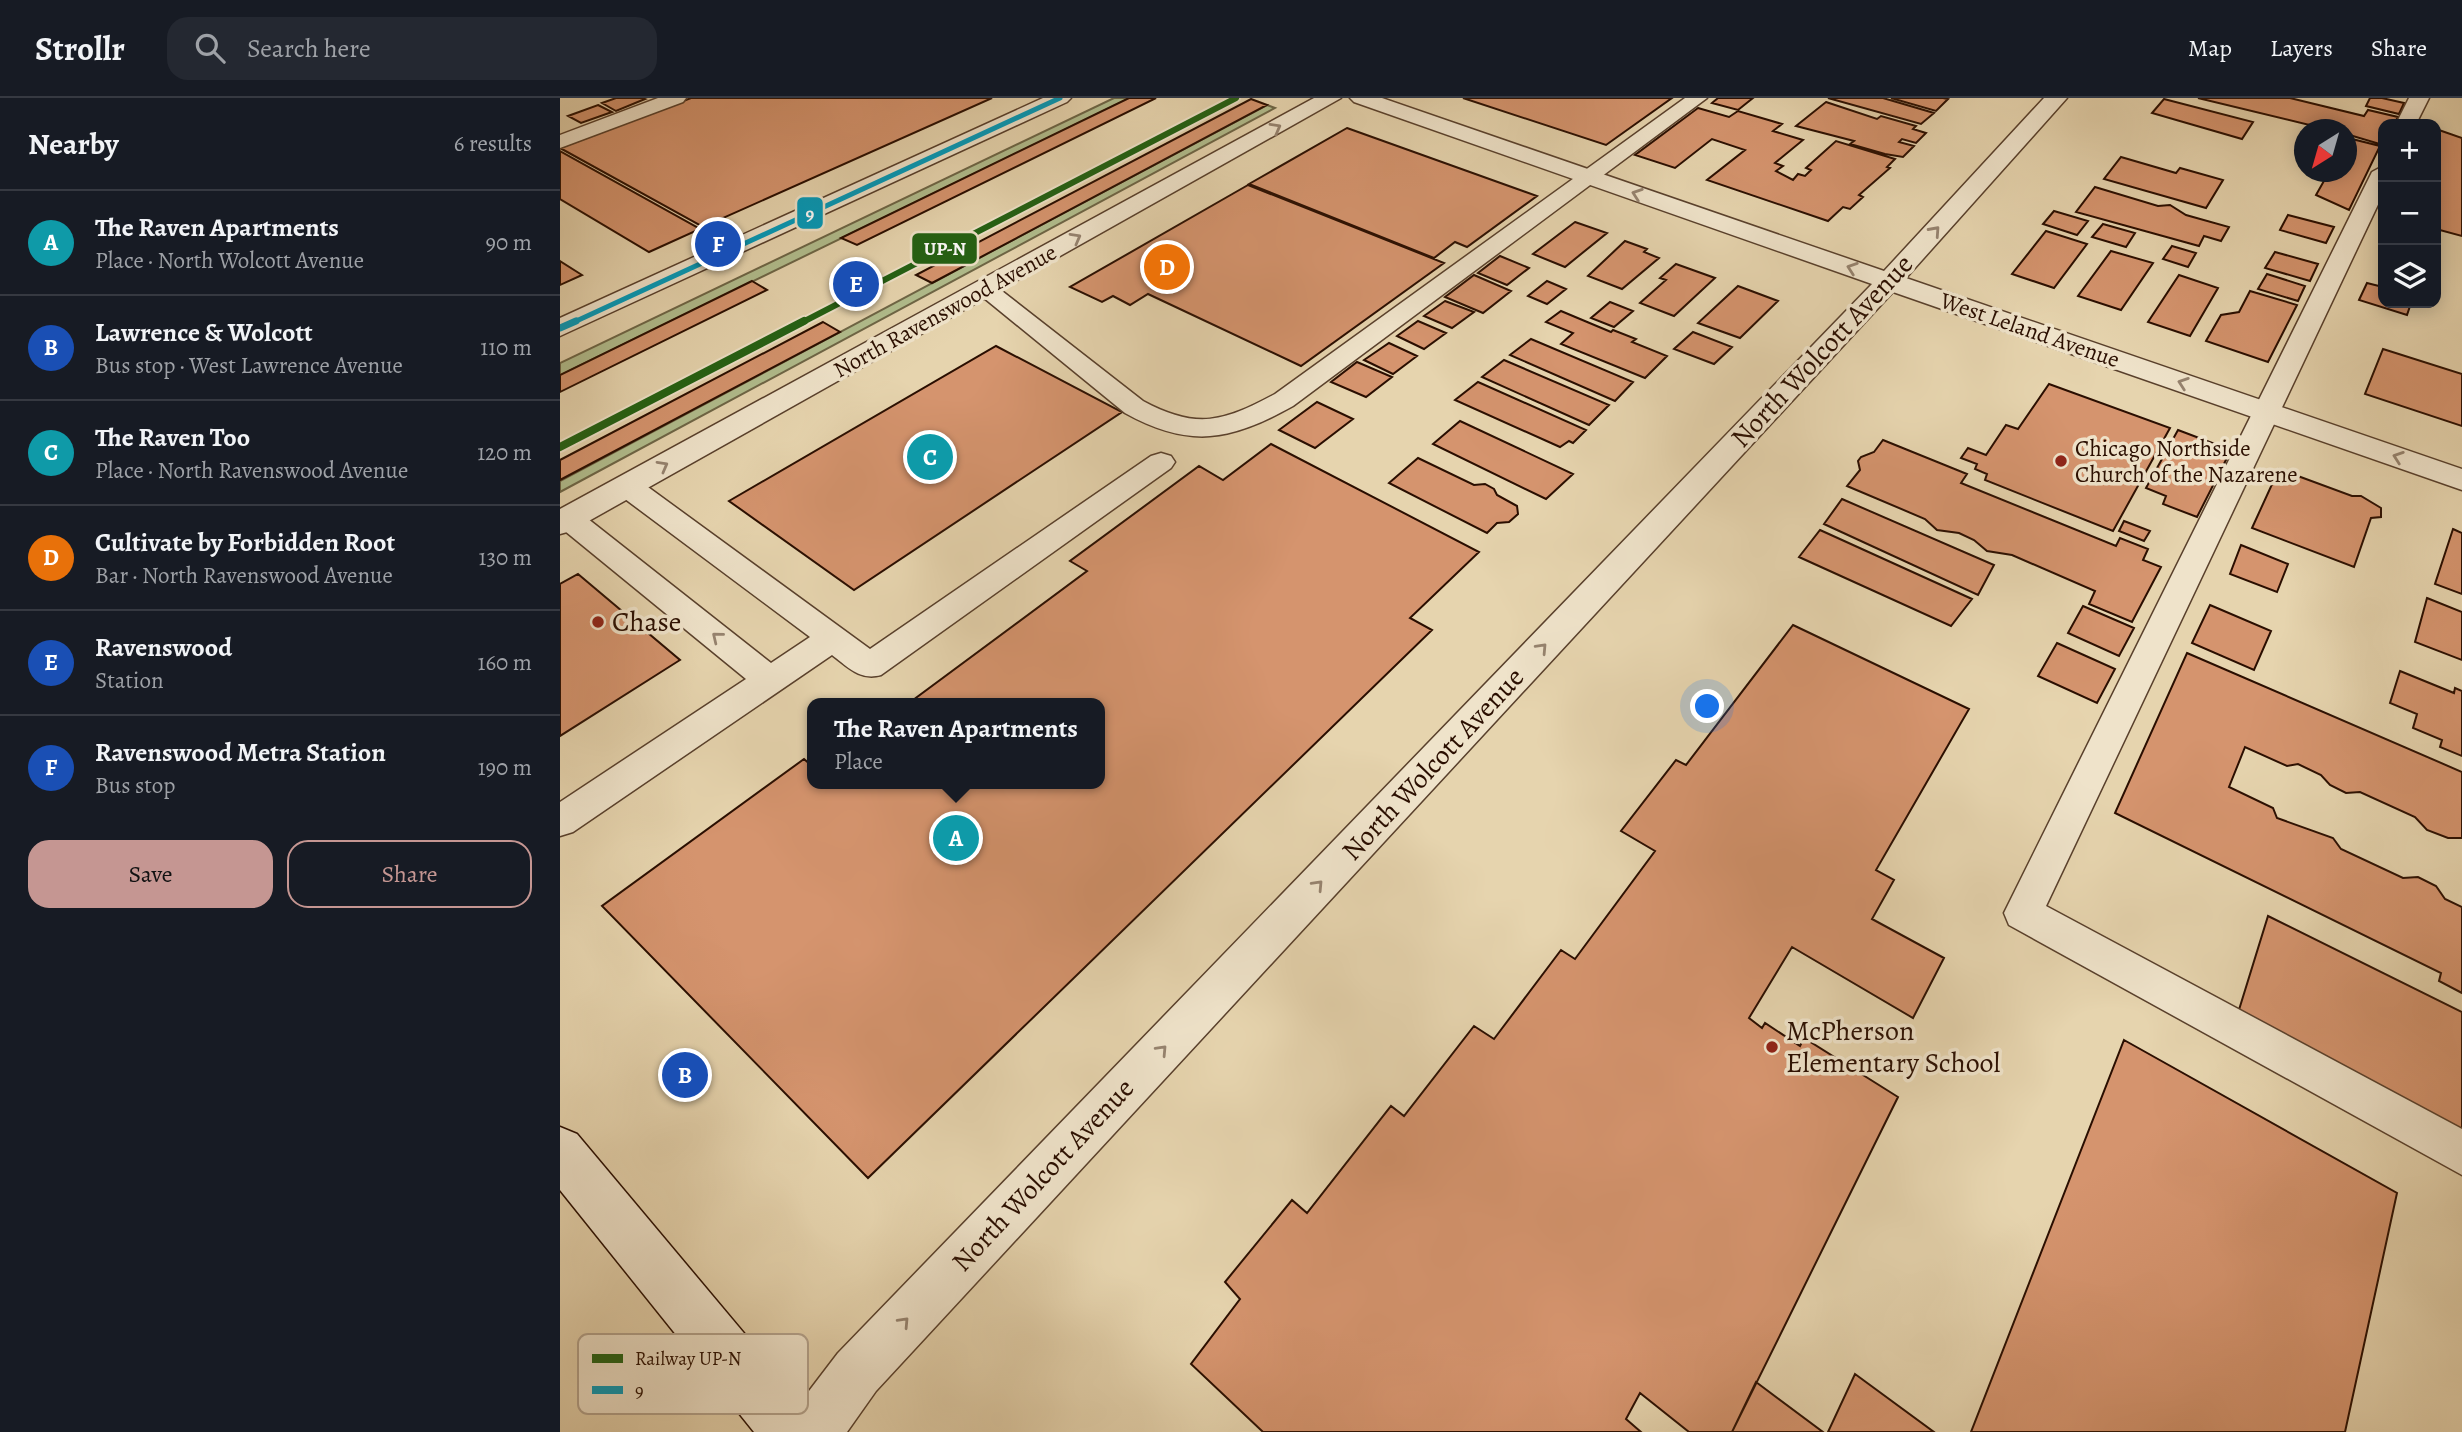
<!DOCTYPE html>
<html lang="en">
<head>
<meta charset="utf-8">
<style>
  body { margin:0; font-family:Alegreya,serif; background:#242831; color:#f1f3f6 }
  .controls { position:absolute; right:21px; top:21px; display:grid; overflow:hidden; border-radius:14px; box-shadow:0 4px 18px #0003 }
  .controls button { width:63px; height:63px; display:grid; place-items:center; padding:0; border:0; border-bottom:2px solid #363941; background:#171b24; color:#f1f3f6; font:35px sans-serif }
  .compass { position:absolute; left:1734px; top:21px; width:63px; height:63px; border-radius:50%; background:#171b24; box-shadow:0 4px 18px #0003; rotate:217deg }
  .you { position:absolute; left:1148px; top:609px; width:24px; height:24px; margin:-18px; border:5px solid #fff; border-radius:50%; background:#1a73e8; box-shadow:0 0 0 10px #1a73e833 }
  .badge { display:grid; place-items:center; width:46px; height:46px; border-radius:50%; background:#c59692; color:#fff; font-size:23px; font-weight:700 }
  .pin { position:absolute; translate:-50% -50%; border:4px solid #fff; box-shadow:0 2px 7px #0006 }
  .popup { position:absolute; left:247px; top:600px; width:298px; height:91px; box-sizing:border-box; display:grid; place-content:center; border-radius:14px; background:#171b24; filter:drop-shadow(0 2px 5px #0005); font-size:23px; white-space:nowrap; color:#9ea1a6 }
  .popup b { font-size:26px; color:#f1f3f6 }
  .popup::after { content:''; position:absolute; left:50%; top:100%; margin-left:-14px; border:14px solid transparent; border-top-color:#171b24 }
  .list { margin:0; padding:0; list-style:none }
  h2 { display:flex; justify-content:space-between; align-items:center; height:91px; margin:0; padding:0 28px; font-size:30px }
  h2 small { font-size:23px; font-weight:400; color:#9ea1a6 }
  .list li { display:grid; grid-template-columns:46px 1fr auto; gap:21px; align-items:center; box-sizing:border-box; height:105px; padding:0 28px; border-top:2px solid #363941 }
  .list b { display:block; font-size:26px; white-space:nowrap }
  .list p { margin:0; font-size:23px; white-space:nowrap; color:#9ea1a6 }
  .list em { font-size:23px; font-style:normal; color:#9ea1a6 }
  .actions { display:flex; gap:14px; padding:21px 28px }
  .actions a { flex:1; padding:16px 0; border:2px solid #c59692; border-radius:21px; text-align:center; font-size:24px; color:#c59692 }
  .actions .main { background:#c59692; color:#111 }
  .icon { flex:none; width:38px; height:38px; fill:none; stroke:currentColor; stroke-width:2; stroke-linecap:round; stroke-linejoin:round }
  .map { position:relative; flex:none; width:1902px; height:1334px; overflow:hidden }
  header { display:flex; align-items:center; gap:42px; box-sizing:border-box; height:98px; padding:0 35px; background:#171b24; border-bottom:2px solid #363941 }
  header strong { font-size:33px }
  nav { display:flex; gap:38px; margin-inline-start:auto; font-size:24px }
  .search { width:490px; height:63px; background:#242831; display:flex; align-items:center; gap:18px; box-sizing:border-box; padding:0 24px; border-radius:21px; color:#9ea1a6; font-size:26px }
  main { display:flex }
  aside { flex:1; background:#171b24 }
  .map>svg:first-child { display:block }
</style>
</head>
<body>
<header>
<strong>Strollr</strong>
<div class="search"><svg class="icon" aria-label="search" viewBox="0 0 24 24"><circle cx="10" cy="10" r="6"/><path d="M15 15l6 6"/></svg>Search here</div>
<nav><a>Map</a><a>Layers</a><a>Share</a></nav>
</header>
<main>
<aside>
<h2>Nearby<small>6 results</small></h2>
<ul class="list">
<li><span class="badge" style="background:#0f9aa8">A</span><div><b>The Raven Apartments</b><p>Place · North Wolcott Avenue</p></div><em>90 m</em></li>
<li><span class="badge" style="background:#1a4fb4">B</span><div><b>Lawrence &amp; Wolcott</b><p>Bus stop · West Lawrence Avenue</p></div><em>110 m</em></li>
<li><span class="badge" style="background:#0f9aa8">C</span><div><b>The Raven Too</b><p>Place · North Ravenswood Avenue</p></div><em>120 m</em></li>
<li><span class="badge" style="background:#e8710a">D</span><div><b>Cultivate by Forbidden Root</b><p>Bar · North Ravenswood Avenue</p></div><em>130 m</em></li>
<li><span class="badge" style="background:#1a4fb4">E</span><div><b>Ravenswood</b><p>Station</p></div><em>160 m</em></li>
<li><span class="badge" style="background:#1a4fb4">F</span><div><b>Ravenswood Metra Station</b><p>Bus stop</p></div><em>190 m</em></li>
</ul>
<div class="actions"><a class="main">Save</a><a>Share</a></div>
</aside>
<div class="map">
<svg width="1902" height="1334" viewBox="0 0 1902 1334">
  <rect width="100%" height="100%" fill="#e6d4ae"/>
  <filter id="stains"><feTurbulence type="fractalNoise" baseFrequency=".00286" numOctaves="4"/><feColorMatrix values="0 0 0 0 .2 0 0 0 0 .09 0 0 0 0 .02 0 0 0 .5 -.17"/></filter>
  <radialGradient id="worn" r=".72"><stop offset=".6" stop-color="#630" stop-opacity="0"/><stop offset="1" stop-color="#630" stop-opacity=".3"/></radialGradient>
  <!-- green -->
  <path fill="#b1bd8d" stroke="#6e6646" stroke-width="2" d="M554,0H570L0,277V265Z
    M707,7L715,10L0,394V383Z"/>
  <!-- building -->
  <path fill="#d5946e" stroke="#2a0e00" stroke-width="2" d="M56,0H82L85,1L56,13L42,5Z
    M131,0H432L143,129L0,50Z
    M569,0H596L297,147L281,140Z
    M903,0H1112L1046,47Z
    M1158,0H1193L1178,12L1152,5Z
    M1268,0H1323L1374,15L1361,26Z
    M1331,0H1383L1388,1L1376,13Z
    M1638,0H1730L1804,18L1808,12L1838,19L1834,26H1823V47L1786,36V32H1770Z
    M1810,0H1822L1844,5L1839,16L1806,8Z
    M691,1L707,7L372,185L356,177Z
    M1604,1L1693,24L1682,41L1592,15Z
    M1266,4L1317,21L1321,18L1356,28L1353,31L1366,35L1356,45L1342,41L1339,44L1354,48L1343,59L1325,56L1290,46L1294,43L1236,28Z
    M38,7L52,14L21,25L8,18Z
    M1138,10L1169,19L1178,13L1222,26L1213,33L1243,42L1215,65L1223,68L1216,73L1233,82L1238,76L1245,78L1251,72L1246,70L1276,43L1335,61L1327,69L1330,70L1299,97L1303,99L1290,111L1283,109L1268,123L1147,82L1185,52L1152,41L1115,70L1075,57Z
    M787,30L977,98L907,149L895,144L874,160L689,86Z
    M1876,31L1902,40V138L1876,131Z
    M1788,40L1820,48L1789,112L1756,97L1769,74H1786Z
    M0,53L140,131L89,154L0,101Z
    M1561,59L1616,75L1620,70L1663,82L1646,110L1544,81Z
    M688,87L884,165L741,268L588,196L570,207L553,198L542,204L510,189Z
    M1535,89L1598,108L1610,107L1626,117L1669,129L1661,143L1644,138L1639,148L1516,114Z
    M1494,113L1528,123L1517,137L1483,126Z
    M1728,117L1774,129L1766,145L1720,132Z
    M1015,124L1047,135L1005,169L973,156Z
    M1543,126L1575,135L1566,149L1532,139Z
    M1486,133L1527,146L1494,190L1452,176Z
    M1065,143L1087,151L1084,154L1099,160L1062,191L1028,178Z
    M1612,148L1636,155L1628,169L1603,161Z
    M1551,153L1593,165L1561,212L1518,198Z
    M1715,154L1758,166L1750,183L1705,170Z
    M940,158L969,170L947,187L918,175Z
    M0,163L22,177L0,187Z
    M1116,166L1155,180L1114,218L1080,205L1106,182L1100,180Z
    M1707,176L1745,188L1738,203L1698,191Z
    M914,177L951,193L923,215L885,199Z
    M1619,177L1658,190L1630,238L1588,224Z
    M192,183L207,192L0,294V277Z
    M987,183L1006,191L987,206L968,198Z
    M1807,185L1823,189V205H1851L1847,217L1799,202Z
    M1178,188L1218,203L1180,240L1138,225Z
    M1690,193L1737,207L1708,264L1646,243L1661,217L1679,214Z
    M885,203L914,214L892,230L864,218Z
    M1050,204L1073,213L1054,229L1031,220Z
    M1001,213L1051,234L1053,232L1076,241L1072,244L1107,258L1085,280L1001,246L1013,235L986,224Z
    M858,223L886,235L864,251L837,238Z
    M263,224L280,234L0,382V362Z
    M1133,234L1172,249L1154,266L1114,251Z
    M971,241L1073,284L1055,303L950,257Z
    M829,245L857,258L833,276L804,262Z
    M436,248L562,314L294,492L169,403Z
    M1823,251L1902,276V328L1805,296Z
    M944,262L1049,307L1029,327L922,279Z
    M797,264L832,279L806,299L771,284Z
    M918,284L1026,332L1013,345L1009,343L1000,349L895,302Z
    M1489,286L1610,330L1553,433L1425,382L1427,376L1415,371L1417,366L1401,360L1408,350L1426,357L1446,327L1458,331Z
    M757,304L793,321L755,350L719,332Z
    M900,323L1013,376L986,401L873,346Z
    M1618,332L1671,352L1637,419L1603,406L1606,398L1586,390Z
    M1323,342L1407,376L1401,385L1556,448L1560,440L1588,451L1583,462L1601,469L1572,524L1529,506L1535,493L1452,457L1427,453L1414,442L1399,435L1377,432L1365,421L1287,388L1300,372L1298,363L1301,359L1314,354Z
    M711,346L919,454L850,520L872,532L308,1080L42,808L244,661L252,668V686H540V605H349L527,473L510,463L639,368L663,382Z
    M858,360L914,387L925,386L934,391L937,397L957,408L958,416L949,424L937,425L927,435L829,385Z
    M1719,371L1792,398H1801L1821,410V419L1811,420L1794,469L1692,430Z
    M1282,401L1434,467L1418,497L1264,426Z
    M1564,423L1590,433L1584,443L1559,433Z
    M1893,431L1902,435V496L1875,486Z
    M1260,432L1412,501L1391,528L1239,459Z
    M1681,447L1728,466L1717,494L1670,476Z
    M18,476L120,562L0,638V486Z
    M1867,500L1902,514V562L1855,544Z
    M1650,507L1711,533L1694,572L1632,545Z
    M1523,508L1574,530L1559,558L1508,535Z
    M1233,527L1409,611L1316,772L1334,782L1312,821L1384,860L1353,920L1232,849L1189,920L1202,930L1205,925L1240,948L1244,940L1338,999L1172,1334H1129L1080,1295L1066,1321L1081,1334H703L631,1266L680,1201L665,1184L732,1102L747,1115L831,1008L844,1018L914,928L934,941L1001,852L1015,861L1095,753L1061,733L1116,662L1126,667Z
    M1497,545L1555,571L1537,605L1478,578Z
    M1627,555L1902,674V740H1888L1867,732L1855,719L1800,694L1786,695L1770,687L1761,677L1738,666L1727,668L1685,649L1669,689L1713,710L1717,720L1773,740L1781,751L1843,780L1858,779L1876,788L1885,801L1902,809V895L1879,883L1881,875L1555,715Z
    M1840,573L1894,595L1895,590L1902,593V658L1880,649L1882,642L1853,630L1857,616L1830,605Z
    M1708,818L1902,914V1033L1678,915Z
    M1564,942L1837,1095L1785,1334H1411Z
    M1295,1276L1374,1334H1268Z
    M1196,1284L1263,1334H1172Z"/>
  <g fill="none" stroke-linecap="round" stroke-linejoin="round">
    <defs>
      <path id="service" d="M98,0H126L123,4L0,50V37Z
        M1125,0H1147L733,308C670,343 630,351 565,315L413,191L417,186H433L583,303C637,332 663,324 715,296Z
        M1849,0H1869L1856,26H1836Z
        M1823,68V96L1486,808L1902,1031V1077L1449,827L1444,815L1812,74Z
        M601,355L611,358L615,364L611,370L321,577C300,583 288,569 272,557L13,734L0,738V704L186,581L0,429V412L8,410L18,413L211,565L250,539L57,395L53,388L57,381L67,379L77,381L310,551L591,358Z"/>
      <path id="minor" d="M483,0H511L507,4L0,238V220Z
        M754,0H781L11,433L0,436V411Z
        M790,0H822L1324,173L1484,0H1507L1346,180L1902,371V392L1333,194L316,1293L287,1334H225L233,1314L278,1255L1312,186L794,4Z"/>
      <path id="secondary" d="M0,1029L17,1036L250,1314L258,1334H194L0,1092Z"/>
    </defs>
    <!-- service casing -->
    <use href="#service" stroke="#59402c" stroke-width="3"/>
    <!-- minor casing -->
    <use href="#minor" stroke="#59402c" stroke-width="3"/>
    <!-- secondary casing -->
    <use href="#secondary" stroke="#2a0e00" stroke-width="3"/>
    <!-- service -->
    <use href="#service" fill="#efe3ca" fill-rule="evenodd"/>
    <!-- minor -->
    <use href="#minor" fill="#efe3ca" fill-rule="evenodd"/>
    <!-- secondary -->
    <use href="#secondary" fill="#efe3ca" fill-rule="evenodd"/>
    <defs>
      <path id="bus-1-far1" d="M12,225L500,0"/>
      <path id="bus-1" d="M0,230L16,223"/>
    </defs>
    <!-- bus-1-far1 casing -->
    <use href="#bus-1-far1" stroke="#efe3ca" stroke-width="9"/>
    <!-- bus-1 casing -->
    <use href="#bus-1" stroke="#efe3ca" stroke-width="11"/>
    <!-- bus-1-far1 -->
    <use href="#bus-1-far1" stroke="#049ab9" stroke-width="5"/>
    <!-- bus-1 -->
    <use href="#bus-1" stroke="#049ab9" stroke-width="7"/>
    <defs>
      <path id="rail-1-far1" d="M241,225L676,0"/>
      <path id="rail-1" d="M0,349L244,223"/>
    </defs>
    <!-- rail-1-far1 casing -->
    <use href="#rail-1-far1" stroke="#efe3ca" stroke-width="10"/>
    <!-- rail-1 casing -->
    <use href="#rail-1" stroke="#efe3ca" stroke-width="12"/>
    <!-- rail-1-far1 -->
    <use href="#rail-1-far1" stroke="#236214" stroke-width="6"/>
    <!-- rail-1 -->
    <use href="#rail-1" stroke="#236214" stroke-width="8"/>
  </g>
  <!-- one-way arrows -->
  <defs><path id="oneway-chevron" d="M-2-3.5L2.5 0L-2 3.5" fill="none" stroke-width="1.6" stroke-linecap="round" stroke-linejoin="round" transform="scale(1.75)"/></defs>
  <g stroke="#96836f">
    <use href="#oneway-chevron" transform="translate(716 30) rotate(-29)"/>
    <use href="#oneway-chevron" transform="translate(1077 96) rotate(-161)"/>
    <use href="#oneway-chevron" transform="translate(1375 133) rotate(-48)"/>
    <use href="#oneway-chevron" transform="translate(516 140) rotate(-29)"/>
    <use href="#oneway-chevron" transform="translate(1292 170) rotate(-161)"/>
    <use href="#oneway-chevron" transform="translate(1623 285) rotate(-161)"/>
    <use href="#oneway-chevron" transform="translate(1838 359) rotate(-161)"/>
    <use href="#oneway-chevron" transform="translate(103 368) rotate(-29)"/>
    <use href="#oneway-chevron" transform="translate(157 539) rotate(-141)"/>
    <use href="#oneway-chevron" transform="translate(982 550) rotate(-47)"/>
    <use href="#oneway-chevron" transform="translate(758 787) rotate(-47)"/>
    <use href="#oneway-chevron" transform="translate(602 952) rotate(-47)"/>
    <use href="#oneway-chevron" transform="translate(344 1224) rotate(-47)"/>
  </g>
  <!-- markers -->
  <g fill="#8f2418" stroke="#efe3ca" stroke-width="2.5">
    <circle cx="1501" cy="363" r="7"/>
    <circle cx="38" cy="524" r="7"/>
    <circle cx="1212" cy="949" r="7"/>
  </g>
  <g text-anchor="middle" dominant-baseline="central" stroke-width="7" stroke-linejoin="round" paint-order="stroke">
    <!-- far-street labels -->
    <g font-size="23" fill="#2a0e00" stroke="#efe3ca">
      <text transform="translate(385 213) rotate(-29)">North Ravenswood Avenue</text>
      <text transform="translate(1470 232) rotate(19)">West Leland Avenue</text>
    </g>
    <!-- far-poi labels -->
    <g font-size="23" fill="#2a0e00" stroke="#efe3ca" text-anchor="start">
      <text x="1515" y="350">Chicago Northside<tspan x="1515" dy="26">Church of the Nazarene</tspan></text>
    </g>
    <!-- street labels -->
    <g font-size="28" fill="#2a0e00" stroke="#efe3ca">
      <text transform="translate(1262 253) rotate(-47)">North Wolcott Avenue</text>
      <text transform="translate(873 666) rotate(-47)">North Wolcott Avenue</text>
      <text transform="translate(483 1077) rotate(-47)">North Wolcott Avenue</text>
    </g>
    <!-- poi labels -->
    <g font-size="28" fill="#2a0e00" stroke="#efe3ca" text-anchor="start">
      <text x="52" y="524">Chase</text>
      <text x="1226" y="933">McPherson<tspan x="1226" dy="32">Elementary School</tspan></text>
    </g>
  </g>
  <!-- legend -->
  <rect x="18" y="1236" width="230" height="80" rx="10" fill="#efe3ca" stroke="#b4a38d" stroke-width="2"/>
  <rect x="32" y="1256" width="31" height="9" fill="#236214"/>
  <rect x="32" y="1288" width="31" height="8" fill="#049ab9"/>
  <g font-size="19" fill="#2a0e00">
    <text x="75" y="1267">Railway UP-N</text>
    <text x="75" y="1299">9</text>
  </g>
  <g stroke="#efe3ca" stroke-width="2.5">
    <rect x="236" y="98" width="28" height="34" rx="7" fill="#049ab9"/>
    <rect x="351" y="134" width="67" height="33" rx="7" fill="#236214"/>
  </g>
  <g font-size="19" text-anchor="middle" font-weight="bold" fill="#fff">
    <text x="250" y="122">9</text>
    <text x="385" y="157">UP-N</text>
  </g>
  <rect width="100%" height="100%" filter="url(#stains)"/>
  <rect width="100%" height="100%" fill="url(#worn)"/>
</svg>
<div class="controls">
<button>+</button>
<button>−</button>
<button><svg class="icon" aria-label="layers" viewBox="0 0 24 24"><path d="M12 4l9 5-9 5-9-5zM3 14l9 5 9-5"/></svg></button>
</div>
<svg class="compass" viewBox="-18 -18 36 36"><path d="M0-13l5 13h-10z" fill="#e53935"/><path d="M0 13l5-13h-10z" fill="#9ea1a6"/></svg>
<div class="you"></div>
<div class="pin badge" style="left:396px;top:740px;background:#0f9aa8">A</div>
<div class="popup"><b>The Raven Apartments</b>Place</div>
<div class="pin badge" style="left:125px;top:977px;background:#1a4fb4">B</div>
<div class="pin badge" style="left:370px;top:359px;background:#0f9aa8">C</div>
<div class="pin badge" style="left:607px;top:169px;background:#e8710a">D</div>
<div class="pin badge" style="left:296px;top:186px;background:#1a4fb4">E</div>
<div class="pin badge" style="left:158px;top:146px;background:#1a4fb4">F</div>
</div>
</main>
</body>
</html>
